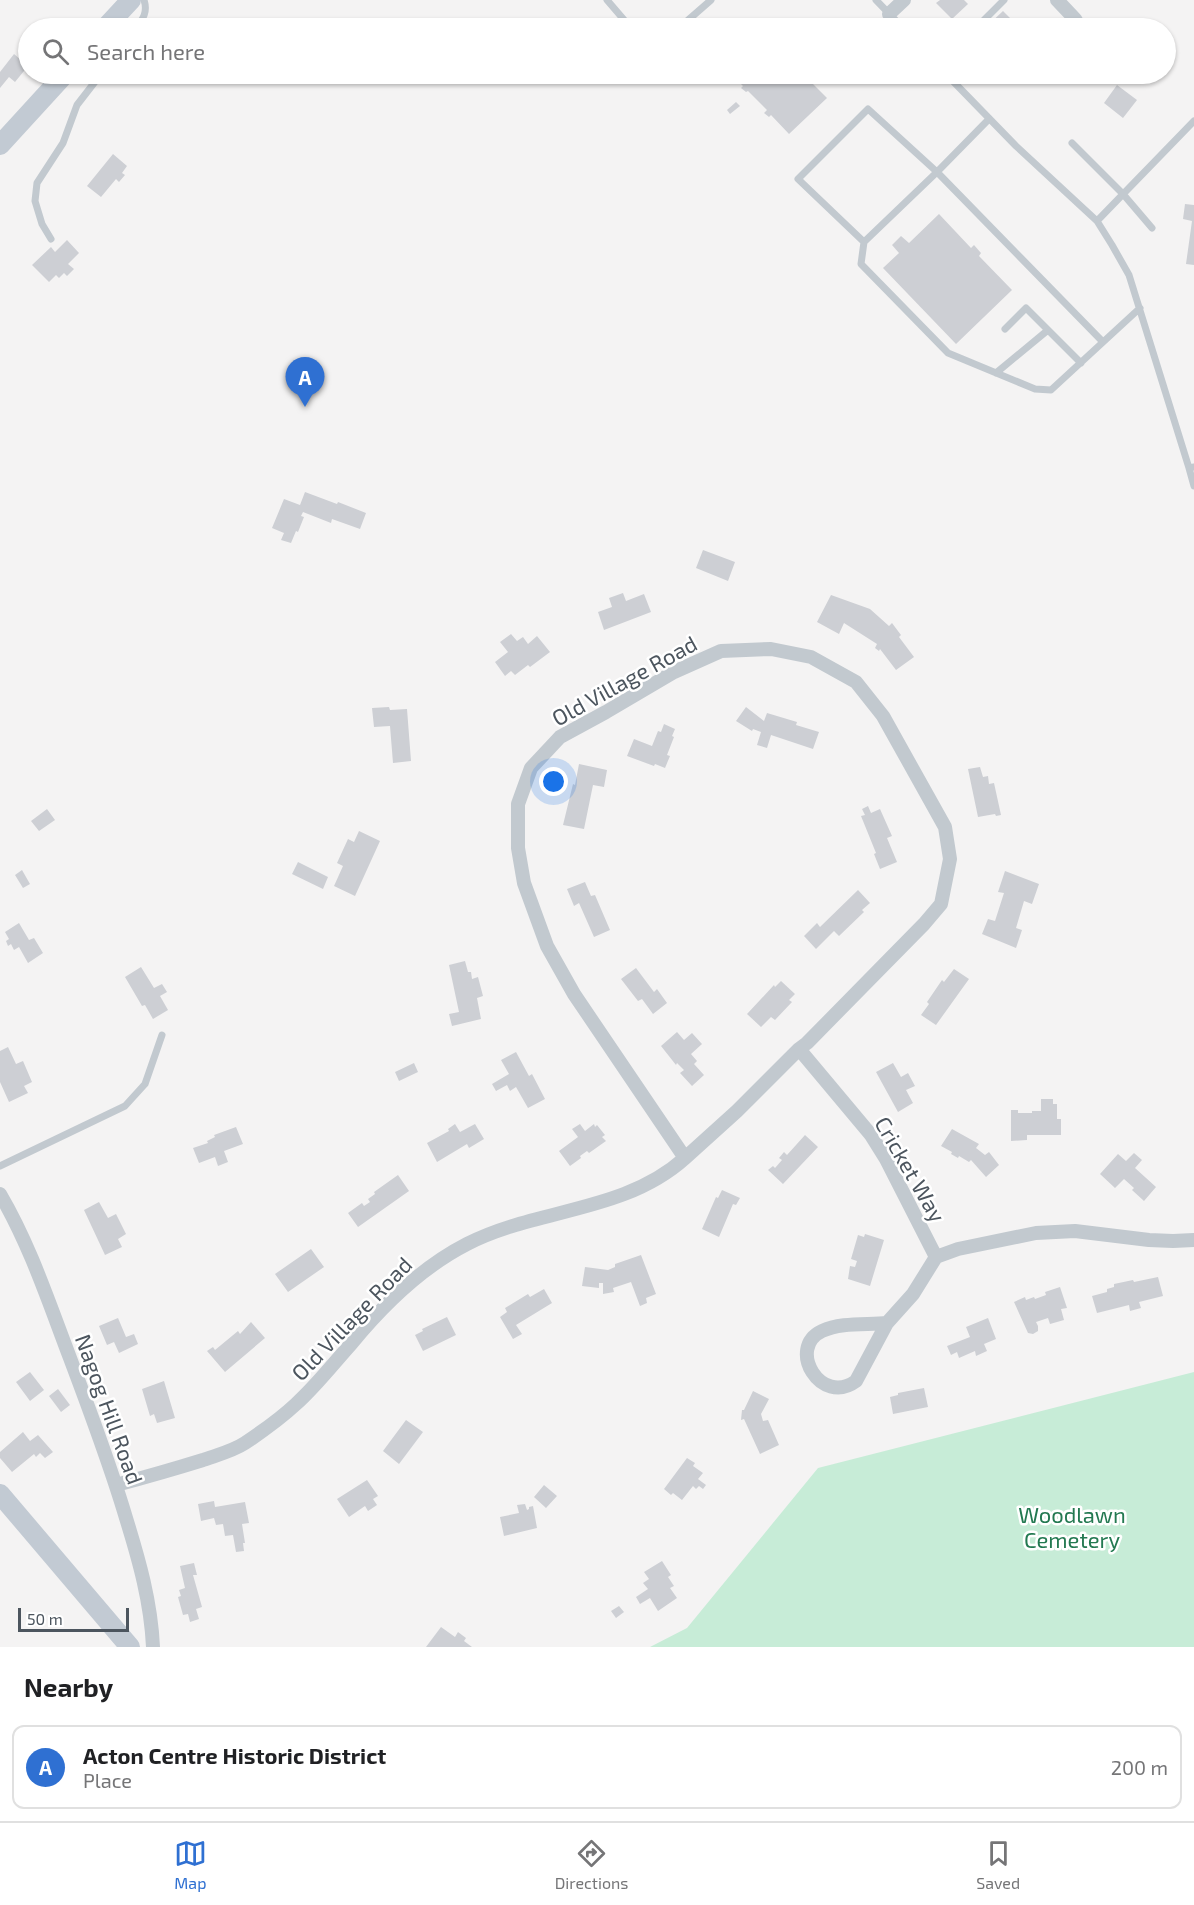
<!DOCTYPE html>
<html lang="en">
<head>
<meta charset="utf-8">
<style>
  body { margin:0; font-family:"Exo 2",sans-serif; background:#f6f6f6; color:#202124 }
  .scale { position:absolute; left:18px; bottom:15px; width:111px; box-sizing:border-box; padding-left:6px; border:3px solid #4c555e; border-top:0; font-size:16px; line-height:21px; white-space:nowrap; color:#4c555e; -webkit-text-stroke:4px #fff; paint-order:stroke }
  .you { position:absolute; left:554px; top:782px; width:21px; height:21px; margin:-15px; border:4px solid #fff; border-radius:50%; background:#1a73e8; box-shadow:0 0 0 9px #1a73e833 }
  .badge { display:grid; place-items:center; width:39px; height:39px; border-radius:50%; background:#2f70d2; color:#fff; font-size:20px; font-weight:700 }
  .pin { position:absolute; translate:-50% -50px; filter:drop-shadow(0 2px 3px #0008) }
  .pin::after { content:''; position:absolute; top:32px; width:21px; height:18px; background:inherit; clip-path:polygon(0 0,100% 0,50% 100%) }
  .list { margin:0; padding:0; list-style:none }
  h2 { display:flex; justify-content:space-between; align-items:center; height:78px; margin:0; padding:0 24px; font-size:26px }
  h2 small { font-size:20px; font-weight:400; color:#757577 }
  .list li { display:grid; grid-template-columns:39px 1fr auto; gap:18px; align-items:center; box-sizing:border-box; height:84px; margin:0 12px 12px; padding:0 12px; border:2px solid #e0e0e0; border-radius:12px }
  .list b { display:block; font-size:22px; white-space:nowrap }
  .list p { margin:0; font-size:20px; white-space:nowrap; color:#757577 }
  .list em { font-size:20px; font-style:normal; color:#757577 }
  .icon { flex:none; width:33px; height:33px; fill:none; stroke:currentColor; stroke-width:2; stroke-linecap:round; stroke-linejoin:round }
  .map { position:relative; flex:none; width:1194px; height:1647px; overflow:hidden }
  .search { position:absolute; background:#fff; box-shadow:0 2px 4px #0004; left:18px; right:18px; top:18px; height:66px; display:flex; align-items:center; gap:15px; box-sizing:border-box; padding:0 21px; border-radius:33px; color:#757577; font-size:22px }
  .sheet { height:174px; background:#fff }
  nav { display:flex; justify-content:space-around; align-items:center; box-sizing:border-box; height:84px; border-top:2px solid #e0e0e0; background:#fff; font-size:16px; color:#757577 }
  nav a { display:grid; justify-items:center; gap:3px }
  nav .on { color:#2f70d2 }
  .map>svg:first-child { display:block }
</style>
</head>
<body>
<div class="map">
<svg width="1194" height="1647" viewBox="0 0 1194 1647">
  <rect width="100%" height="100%" fill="#f4f3f3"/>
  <!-- green -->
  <path fill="#c7ecd7" d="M1194,1372V1647H650L687,1628L818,1468Z"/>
  <!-- building -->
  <path fill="#cdcfd4" d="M940,0H964L968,4L952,19L936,3Z
    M1003,11L1020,28H987L986,27Z
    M14,54L28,66L15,82L9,77L0,88V72Z
    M736,74H807L811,78L809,80L827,98L789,134L771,115L769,117L764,113L767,110L748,91L746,92L741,88L743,86L733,76Z
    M1117,85L1137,100L1123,118L1104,103Z
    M736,102L740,106L730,114L727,110Z
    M113,154L127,166L122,173L125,175L119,182L116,179L101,197L87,186Z
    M1185,204L1194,205V265L1186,264L1192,221L1183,219Z
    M939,214L971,248L974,245L981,253L979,256L1012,290L956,344L883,268L899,253L892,245L901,236L909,243Z
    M67,240L79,253L68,264L74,269L67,276L64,273L59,278L56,275L49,282L32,265L51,247L55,252Z
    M305,492L337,504L338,502L366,513L360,529L332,519L331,523L303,512L301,516L304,517L298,532L296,531L291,543L281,540L284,533L272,528L284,499L300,505Z
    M703,550L735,562L728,581L696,568Z
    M623,593L626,601L644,594L651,612L604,630L598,612L612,607L609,598Z
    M831,595L870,609L889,626L892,623L901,635L899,637L914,657L896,670L880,649L879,651L875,648L877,644L844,623L839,634L817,622Z
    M511,634L517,641L523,637L528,644L537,636L550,652L530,667L528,665L515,675L511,671L505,676L495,662L508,652L500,642Z
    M389,707L390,710L407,709L411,761L393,763L390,726L374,727L372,708Z
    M746,707L764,721L767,713L797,722L796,725L819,732L813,749L771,735L767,748L757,745L761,732L753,729L752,731L736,721Z
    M664,724L675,729L672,736L674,737L667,755L670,756L665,768L655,764L654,766L627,756L634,739L652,746L658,731L661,732Z
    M579,764L607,770L604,787L593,785L584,829L563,825L573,784L575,785Z
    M980,767L983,777L988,776L989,784L994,783L1001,815L996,816L995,814L978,817L968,769Z
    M868,806L871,813L880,809L892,836L887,838L897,862L880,869L874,854L876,853L861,816L865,815L862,809Z
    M47,809L55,820L39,831L31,821Z
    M359,831L380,841L355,896L334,886L343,866L337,863L348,839L354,842Z
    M298,862L328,877L323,889L292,874Z
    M22,870L30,884L23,888L15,875Z
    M1005,871L1039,884L1032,904L1024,901L1016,928L1022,930L1016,948L982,934L988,919L995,921L1004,893L998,892Z
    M585,882L591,896L595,895L610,930L594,937L579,903L574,906L567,889Z
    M858,890L870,903L862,910L864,912L839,936L834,931L816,949L804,936L817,923L820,927Z
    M19,923L29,940L34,938L43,953L28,963L19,947L14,950L11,944L8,946L6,941L9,939L5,932Z
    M465,961L468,972H471L472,979L478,977L483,996L477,998L481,1019L452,1026L449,1014L459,1012L449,965Z
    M141,967L154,988L162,984L167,992L160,996L168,1010L153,1019L145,1005L142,1006L125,977Z
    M636,968L654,992L657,989L667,1003L653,1014L642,999L638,1001L621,979Z
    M954,969L969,979L936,1025L921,1015L929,1004L927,1002L942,980L944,982Z
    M781,981L795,994L789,1000L792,1002L775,1020L771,1017L761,1027L747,1014L774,985L775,987Z
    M677,1032L684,1040L692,1033L702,1044L691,1054L697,1061L694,1064L704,1075L692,1086L680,1073L684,1070L677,1063L676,1065L661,1046Z
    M8,1047L16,1064L23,1061L32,1082L24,1086L28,1093L9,1102L0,1082V1051Z
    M516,1052L529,1076L532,1074L545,1099L528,1108L516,1087L510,1091L507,1085L496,1091L492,1084L509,1074L501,1060Z
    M414,1063L418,1072L399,1081L395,1072Z
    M893,1063L901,1077L908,1073L915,1086L906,1090L913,1103L898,1112L876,1072Z
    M1041,1099H1053V1104H1057V1119H1061V1135H1027V1140L1011,1141V1110H1018V1113H1032V1111H1041Z
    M455,1124L460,1132L475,1124L484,1139L469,1148L467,1144L437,1162L427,1143L449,1131L448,1129Z
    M580,1124L585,1131L594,1124L595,1127L597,1125L605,1135L602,1137L606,1141L589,1153L587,1151L580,1156L581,1158L570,1166L559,1151L578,1137L572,1129Z
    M236,1127L243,1144L224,1151L228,1162L218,1166L215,1157L199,1163L193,1148L208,1143L207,1141L215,1137L214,1135Z
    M952,1129L979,1144L976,1148L985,1155L989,1152L999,1165L986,1177L971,1160L969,1162L959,1156L958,1158L951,1154L952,1152L941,1146Z
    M805,1135L818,1147L783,1184L768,1170L773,1166L775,1168L782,1160L779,1158L784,1152L787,1155Z
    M1134,1153L1142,1160L1135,1168L1156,1187L1144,1201L1132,1190L1134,1188L1124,1179L1115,1188L1100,1174L1118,1154L1126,1161Z
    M398,1175L409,1191L358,1227L348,1213L362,1203L364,1206L370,1202L368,1199L375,1194L374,1192Z
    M722,1190L740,1198L736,1205L733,1204L719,1237L702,1229L716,1197L718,1198Z
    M99,1202L108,1218L116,1214L126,1234L118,1239L122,1247L105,1255L84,1210Z
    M865,1234L884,1240L870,1286L848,1279L850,1266L855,1267L857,1261L851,1259L858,1235L864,1237Z
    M311,1249L324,1267L288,1292L275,1274Z
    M641,1255L656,1294L646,1298L647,1303L640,1306L631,1282L613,1288L614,1292L603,1294V1283H599V1288L582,1286L585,1267L608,1270L615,1267V1264Z
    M1158,1277L1163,1296L1139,1302L1141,1308L1130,1311L1129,1305L1097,1313L1092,1296L1107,1292V1289L1114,1287V1284L1133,1280L1134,1282Z
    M1060,1287L1067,1308L1061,1309L1064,1320L1050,1324L1048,1318L1036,1322L1038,1326V1331L1033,1334L1028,1333L1014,1302L1025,1297L1026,1300L1034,1297L1035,1299L1046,1295L1045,1292Z
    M544,1289L552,1303L516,1325L522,1334L513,1339L500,1317L507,1312L505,1308L528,1294L530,1297Z
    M447,1317L456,1335L423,1351L415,1335L423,1331L422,1329Z
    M118,1318L126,1337L134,1334L138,1344L119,1353L114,1342L107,1345L99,1326Z
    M988,1318L996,1339L984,1344L987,1351L976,1356L975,1351L959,1358L957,1352L951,1355L947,1346L970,1337L966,1327Z
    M251,1322L265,1338L225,1372L207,1351L213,1347L215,1350L238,1331L240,1334Z
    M30,1372L44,1390L30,1401L16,1382Z
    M164,1381L175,1418L157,1423L154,1414L150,1416L142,1389Z
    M924,1388L928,1407L893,1414L890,1397L898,1395V1393Z
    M58,1389L70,1405L61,1412L49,1396Z
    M753,1391L769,1399L761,1414L763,1421L768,1420L779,1445L760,1454L744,1419L741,1420L742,1410H744Z
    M406,1420L423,1432L399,1464L383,1451Z
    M23,1432L30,1441L38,1435L53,1452L45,1458L40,1453L36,1457L34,1454L12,1472L0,1458V1452Z
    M687,1458L695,1463L693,1466L703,1473L698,1479L706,1485L703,1489L699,1486L696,1489L693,1486L682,1500L673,1493L671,1495L664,1489Z
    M367,1480L378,1496L373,1499L377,1505L368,1511L365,1506L349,1517L337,1499Z
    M544,1485L557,1496L546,1508L534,1497Z
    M214,1501L215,1507L245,1502L249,1523L242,1524L245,1543H243L244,1551L236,1552L233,1535L225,1536L223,1524L216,1525L214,1518L201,1521L198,1504Z
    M525,1504L527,1510L529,1509V1507L533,1506L537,1528L504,1536L500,1517L519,1513L517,1505Z
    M662,1561L671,1575L668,1577L674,1586L670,1588L677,1598L658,1611L650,1598L640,1604L636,1597L648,1589L643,1583L649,1579L644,1572Z
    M194,1563L197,1575H193L202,1607L196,1609L199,1619L190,1622L188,1614L183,1615L178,1597L181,1596L179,1590L185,1588L180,1566Z
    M619,1606L624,1612L616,1618L611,1611Z
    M441,1627L455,1637L458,1632L466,1638L464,1641L472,1647H426Z"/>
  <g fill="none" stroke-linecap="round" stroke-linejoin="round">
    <!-- lane -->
    <path stroke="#c2c9cf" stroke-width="7" d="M607,0L631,28
      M876,0L903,28
      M136,28C143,19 148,12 144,0
      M679,28L711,0
      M976,28L1004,0
      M946,74L1016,146L1097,221L1112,245L1129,275L1189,468L1194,467
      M1072,143L1123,194L1152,228
      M1097,221L1194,121
      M51,239L42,224L35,201L37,183L63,143L77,105L101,74
      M864,242L798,179L868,109L937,172L989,119
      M1005,329L1026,308L1081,363
      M1103,342L937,172L864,242L861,264L948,353L1035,389L1051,390L1140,308
      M996,373L1048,330
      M1189,468L1194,486
      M0,1166L125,1106L145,1084L162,1035"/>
    <!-- street -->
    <path stroke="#c2c9cf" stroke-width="14" d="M1057,0L1075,19L1080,28
      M889,14L904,0
      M799,1049L871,1135L886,1159L936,1257
      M0,1194C30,1245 49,1303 70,1358C90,1411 110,1464 126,1518C139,1560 151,1602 153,1647
      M887,1323C866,1325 841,1322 822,1331C786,1348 821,1407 856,1381L887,1323L913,1294L936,1257L958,1249L1036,1233L1075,1231L1149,1240L1173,1241L1194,1240
      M116,1485C146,1477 174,1469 203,1460C217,1455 233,1451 245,1443C263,1431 281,1418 296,1404C316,1386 333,1364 351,1344C383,1305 422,1267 467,1244C537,1208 624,1213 685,1158L574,994L547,946L524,883L518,848V804L531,768L560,737L606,712L674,672L721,651L771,649L811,657L856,682L883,716L945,827L950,859L941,904L924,924L807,1043L799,1049L737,1111L685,1158"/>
    <!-- secondary -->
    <path stroke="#c2cad3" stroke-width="20" d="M105,28L131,0
      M0,145L65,74
      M0,1494L130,1647"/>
  </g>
  <g text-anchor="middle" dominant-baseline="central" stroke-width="5" stroke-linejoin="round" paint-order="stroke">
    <!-- street labels -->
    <g font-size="22" fill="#4c555e" stroke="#fff">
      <text transform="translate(624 680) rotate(-29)">Old Village Road</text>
      <text transform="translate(911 1169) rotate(60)">Cricket Way</text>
      <text transform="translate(351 1318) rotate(-46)">Old Village Road</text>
      <text transform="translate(110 1409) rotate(70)">Nagog Hill Road</text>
    </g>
    <!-- park labels -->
    <g font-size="22" fill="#237951" stroke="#fff">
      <text x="1072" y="1514">Woodlawn<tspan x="1072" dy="25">Cemetery</tspan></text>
    </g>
  </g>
</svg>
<div class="scale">50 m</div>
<div class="you"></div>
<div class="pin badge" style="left:305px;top:407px">A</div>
<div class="search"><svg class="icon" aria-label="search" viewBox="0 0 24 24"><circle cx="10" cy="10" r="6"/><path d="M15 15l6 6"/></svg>Search here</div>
</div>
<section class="sheet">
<h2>Nearby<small></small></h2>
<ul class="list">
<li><span class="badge">A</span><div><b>Acton Centre Historic District</b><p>Place</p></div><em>200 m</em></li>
</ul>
</section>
<nav>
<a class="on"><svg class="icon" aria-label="map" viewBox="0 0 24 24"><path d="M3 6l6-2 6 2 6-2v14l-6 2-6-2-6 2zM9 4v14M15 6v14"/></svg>Map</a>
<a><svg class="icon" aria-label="directions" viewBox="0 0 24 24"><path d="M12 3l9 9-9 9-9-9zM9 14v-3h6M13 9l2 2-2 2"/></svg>Directions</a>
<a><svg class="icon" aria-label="saved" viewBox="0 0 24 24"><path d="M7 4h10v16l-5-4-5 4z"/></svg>Saved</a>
</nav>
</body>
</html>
